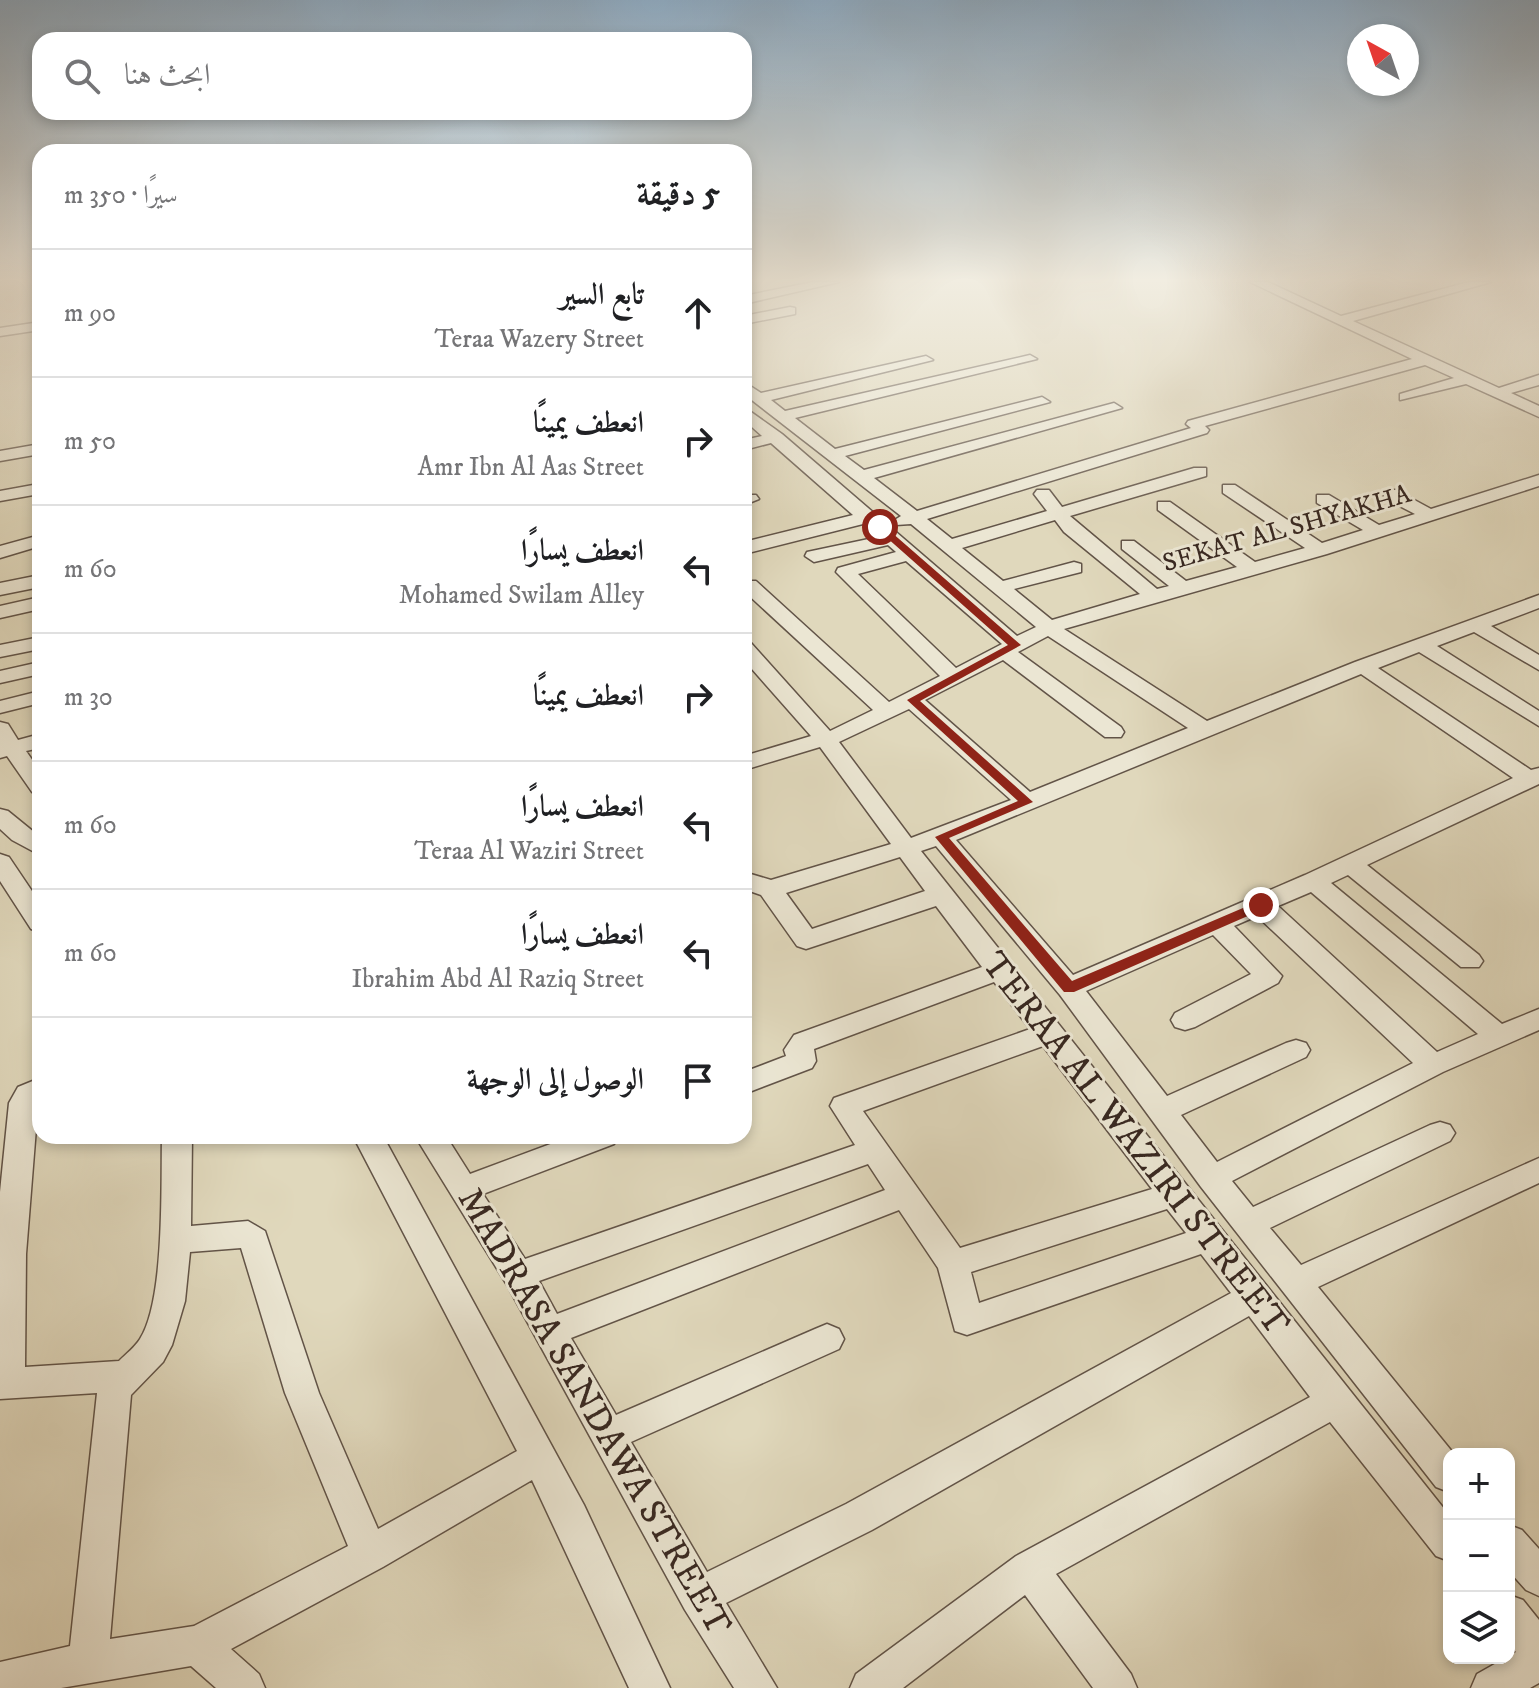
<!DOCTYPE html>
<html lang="ar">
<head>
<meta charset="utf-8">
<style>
  body { margin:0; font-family:"IM FELL DW Pica",Amiri,serif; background:#f2f2f2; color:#202124; direction:rtl }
  .controls { position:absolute; right:24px; bottom:24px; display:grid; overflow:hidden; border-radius:16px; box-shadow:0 4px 12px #0003 }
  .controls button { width:72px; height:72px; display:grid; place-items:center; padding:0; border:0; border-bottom:2px solid #e0e0e0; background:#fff; color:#202124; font:40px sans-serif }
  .compass { position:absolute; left:1347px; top:24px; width:72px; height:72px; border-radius:50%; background:#fff; box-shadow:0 4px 12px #0003; rotate:320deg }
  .stop { position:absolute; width:24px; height:24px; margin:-18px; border:6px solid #8f2418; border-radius:50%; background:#fff }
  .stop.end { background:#8f2418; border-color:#fff; box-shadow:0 2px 8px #0008 }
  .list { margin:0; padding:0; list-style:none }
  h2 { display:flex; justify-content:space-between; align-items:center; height:104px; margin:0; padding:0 32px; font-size:34px }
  h2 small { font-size:26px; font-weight:400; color:#757577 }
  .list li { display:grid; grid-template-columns:52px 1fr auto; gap:24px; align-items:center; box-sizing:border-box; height:128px; padding:0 32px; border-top:2px solid #e0e0e0 }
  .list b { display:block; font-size:30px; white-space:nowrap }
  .list p { margin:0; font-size:26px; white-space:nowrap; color:#757577 }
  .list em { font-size:26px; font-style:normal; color:#757577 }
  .icon { flex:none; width:44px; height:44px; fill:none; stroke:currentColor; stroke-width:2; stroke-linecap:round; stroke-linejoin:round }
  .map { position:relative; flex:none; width:1539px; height:1688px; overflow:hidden; direction:ltr }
  .search { position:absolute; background:#fff; box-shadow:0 4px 12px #0003; left:32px; top:32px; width:720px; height:88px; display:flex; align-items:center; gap:20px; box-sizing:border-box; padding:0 28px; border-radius:24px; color:#757577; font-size:30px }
  .panel { position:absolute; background:#fff; box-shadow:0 4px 12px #0003; left:32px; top:144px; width:720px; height:1000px; border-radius:24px; direction:rtl }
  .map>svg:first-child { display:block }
</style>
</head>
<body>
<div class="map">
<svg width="1539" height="1688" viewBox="0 0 1539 1688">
  <rect width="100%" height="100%" fill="#e0d8bc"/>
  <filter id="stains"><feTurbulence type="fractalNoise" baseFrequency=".0025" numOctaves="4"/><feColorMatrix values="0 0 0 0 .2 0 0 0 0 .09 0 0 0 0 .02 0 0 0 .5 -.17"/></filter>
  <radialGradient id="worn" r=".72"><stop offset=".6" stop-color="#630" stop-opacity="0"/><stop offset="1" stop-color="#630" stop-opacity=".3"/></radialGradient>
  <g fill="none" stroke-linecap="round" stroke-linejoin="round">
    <defs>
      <path id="street" d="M813,282H839L744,304V296Z
        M1250,282H1268L1341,316L1469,282H1491L1353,321L1499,388L1539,375V385L1511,393L1539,406V417L1466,384L1400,400V394L1454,378L1425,365L1205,426L1209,430L1207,433L927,519L952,539L1047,511L1034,494L1037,490H1049L1062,507L1194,468H1206V476L1070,516L1157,589L1169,586L1122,549V541H1134L1186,581L1237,567L1158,510V502H1170L1255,562L1305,548L1223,493V485H1235L1322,543L1363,530L1317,503V495H1329L1379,525L1415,514L1384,498V490H1396L1431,509L1539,475V486L1327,554L1064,629L1207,721L1355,662L1539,595V608L1491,626L1539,655V670L1474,632L1437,646L1539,711V726L1419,652L1378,668L1531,770L1539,768V784L1367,865L1479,955L1483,961L1479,967H1461L1348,875L1331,883L1502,1024L1539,1009V1030L1443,1072L1232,1181L1253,1207L1430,1125L1440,1122L1450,1125L1455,1133L1450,1141L1270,1228L1301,1265L1539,1158V1183L1318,1287L1454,1454H1449V1492L1436,1487L1201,1187L1060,995L936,846L921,851L1449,1515V1561L1436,1556L1330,1422L1056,1574L1131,1674L1137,1688H1093L1025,1595L903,1688H850L856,1674L1016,1556L1310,1397L1249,1316L872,1530L726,1603L777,1688H734L685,1610L507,1285L415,1136H446L470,1174L572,1136H619L614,1144L483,1194L525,1259L855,1145L830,1106L834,1098L1030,1029L994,982L814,1049L816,1061L812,1068L744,1094V1072L786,1056L784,1050L794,1035L982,967L936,906L806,949L797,946L761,895L744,889V872L771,880L891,844L820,747L744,770V756L811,736L744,660V641L751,643L830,731L873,710L744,591V581H756L889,702L940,676L836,572L838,568L896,552L888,545L814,562L805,556L807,552L878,537L863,524L744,554V542L853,515L771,443L744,450V440L762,436L744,420V407L782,434L1017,636L1036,627L911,524L896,525L893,521L901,516L744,394V382L761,393L926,356L933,360L771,400L785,411L1030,355L1037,359L795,418L835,449L1042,397L1050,402L845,456L864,470L1114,403L1122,408L874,478L917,511L1191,428L1186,424L1188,421L1412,359ZM1055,520L1064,532L1140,594L1052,620L1014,589L1081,572V564L1074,562L1003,581L962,548ZM906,561L1002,644L956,668L858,574ZM1048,636L1188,728L1030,792L925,700L1003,660L1105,737H1121L1124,732L1121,727L1018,652ZM1361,674L1513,778L1305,875L1073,975L956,840ZM909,709L1011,800L911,838L839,742ZM900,857L925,891L812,929L786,893ZM1311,892L1478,1034L1437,1052L1278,906ZM1257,916L1413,1063L1217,1162L1181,1115L1306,1057L1310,1050L1306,1043L1296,1040L1286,1043L1167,1096L1086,991L1213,935L1251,974L1175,1013L1171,1020L1175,1027L1185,1030L1195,1027L1278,983L1282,976L1234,926ZM1043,1046L1152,1189L960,1248L863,1111ZM868,1164L885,1190L557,1314L539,1281ZM1167,1209L1186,1233L979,1303L971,1272ZM899,1210L938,1268L955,1331L967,1335L1201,1254L1231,1293L846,1504L707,1572L631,1442L839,1349L844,1339L839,1329L827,1324L815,1329L616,1415L571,1338Z
        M790,307L795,308V314L744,324V316Z
        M40,322V330L0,336V328Z
        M40,444V454L0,461V451Z
        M33,485L39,486V494L0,501V491Z
        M744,495H756L759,499L744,505Z
        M40,535V546L0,558V546Z
        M40,575V587L0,595V583Z
        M40,597V609L0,618V606Z
        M40,637V649L0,657V645Z
        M40,662V674L0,683V671Z
        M40,691V703L0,713V701Z
        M0,722L8,724L18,740L40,734V748L26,751L40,771V794L32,792L7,756L0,758Z
        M0,809L8,811L40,837V855L12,840L0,829Z
        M0,854L9,857L40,903V932L31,929L0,881Z
        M40,1078L26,1254L25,1367L119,1361C126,1354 135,1347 140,1339C165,1300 161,1184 162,1136H192L191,1226L248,1221L265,1231L319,1393L378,1529L517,1451L353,1136H383L584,1505L670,1688H629L532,1480L383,1567L231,1649L259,1674L265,1688H216L191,1666L61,1688H0V1662L70,1646L97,1393L0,1399V1192L9,1103L18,1087ZM241,1248L285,1393L348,1546L194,1626L110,1639L131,1395L163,1362L172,1345L185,1301L190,1252Z
        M1509,1525L1522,1530L1539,1549V1596L1526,1590L1509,1571Z
        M1509,1595L1523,1600L1539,1620V1683L1530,1688H1471L1477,1674L1516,1652L1509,1644Z"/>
    </defs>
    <!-- street casing -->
    <use href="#street" stroke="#625448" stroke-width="3"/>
    <!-- street -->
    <use href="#street" fill="#ebe6d3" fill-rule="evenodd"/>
  </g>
  <!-- sky -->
  <linearGradient id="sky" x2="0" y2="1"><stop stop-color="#8eaac1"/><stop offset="0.54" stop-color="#f1ede1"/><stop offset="1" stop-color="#f1ede1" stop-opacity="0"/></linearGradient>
  <rect width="1539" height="518" fill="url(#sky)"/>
  <!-- route -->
  <path fill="#8f2418" d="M877,525H883L1021,645L920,701L1033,802L949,838L1072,981L1257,902H1266V908L1074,992H1064L935,837L1018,801L907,700L1008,645L877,529Z"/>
  <g text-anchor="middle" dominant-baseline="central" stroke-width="6" stroke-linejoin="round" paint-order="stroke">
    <!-- far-street labels -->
    <g font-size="26" fill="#382821" stroke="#ebe6d3">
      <text transform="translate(1287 529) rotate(-16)">SEKAT AL SHYAKHA</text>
    </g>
    <!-- near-street labels -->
    <g font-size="36" fill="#382821" stroke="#ebe6d3">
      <text transform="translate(1135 1144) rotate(52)">TERAA AL WAZIRI STREET</text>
      <text transform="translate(594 1412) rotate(60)">MADRASA SANDAWA STREET</text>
    </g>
  </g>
  <rect width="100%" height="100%" filter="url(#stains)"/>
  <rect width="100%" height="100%" fill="url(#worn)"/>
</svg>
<div class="controls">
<button>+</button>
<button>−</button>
<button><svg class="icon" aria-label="layers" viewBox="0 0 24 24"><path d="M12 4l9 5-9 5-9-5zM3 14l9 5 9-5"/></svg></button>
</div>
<svg class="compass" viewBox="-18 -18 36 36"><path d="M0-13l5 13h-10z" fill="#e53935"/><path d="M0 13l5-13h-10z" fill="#757577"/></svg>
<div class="stop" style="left:880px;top:527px"></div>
<div class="stop end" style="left:1261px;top:905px"></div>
<div class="search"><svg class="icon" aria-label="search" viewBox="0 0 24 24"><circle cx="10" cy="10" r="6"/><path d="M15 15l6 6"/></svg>ابحث هنا</div>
<section class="panel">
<h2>5 دقيقة<small>سيرًا · 350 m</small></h2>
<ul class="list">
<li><svg class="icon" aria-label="ahead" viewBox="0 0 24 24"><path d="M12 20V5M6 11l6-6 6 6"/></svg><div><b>تابع السير</b><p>Teraa Wazery Street</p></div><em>90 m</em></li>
<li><svg class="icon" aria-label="right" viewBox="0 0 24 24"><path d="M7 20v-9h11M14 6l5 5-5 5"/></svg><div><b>انعطف يمينًا</b><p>Amr Ibn Al Aas Street</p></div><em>50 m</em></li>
<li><svg class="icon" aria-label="left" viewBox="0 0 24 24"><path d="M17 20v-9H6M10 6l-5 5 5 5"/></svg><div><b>انعطف يسارًا</b><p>Mohamed Swilam Alley</p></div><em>60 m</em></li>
<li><svg class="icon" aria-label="right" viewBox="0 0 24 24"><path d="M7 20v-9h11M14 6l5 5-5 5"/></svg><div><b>انعطف يمينًا</b></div><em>30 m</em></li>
<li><svg class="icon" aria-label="left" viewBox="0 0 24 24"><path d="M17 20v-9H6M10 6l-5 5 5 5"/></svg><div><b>انعطف يسارًا</b><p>Teraa Al Waziri Street</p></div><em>60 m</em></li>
<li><svg class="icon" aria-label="left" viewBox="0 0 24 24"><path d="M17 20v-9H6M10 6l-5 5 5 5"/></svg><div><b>انعطف يسارًا</b><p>Ibrahim Abd Al Raziq Street</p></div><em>60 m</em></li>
<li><svg class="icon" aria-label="arrive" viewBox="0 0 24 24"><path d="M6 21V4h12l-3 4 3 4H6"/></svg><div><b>الوصول إلى الوجهة</b></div></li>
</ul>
</section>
</div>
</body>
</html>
